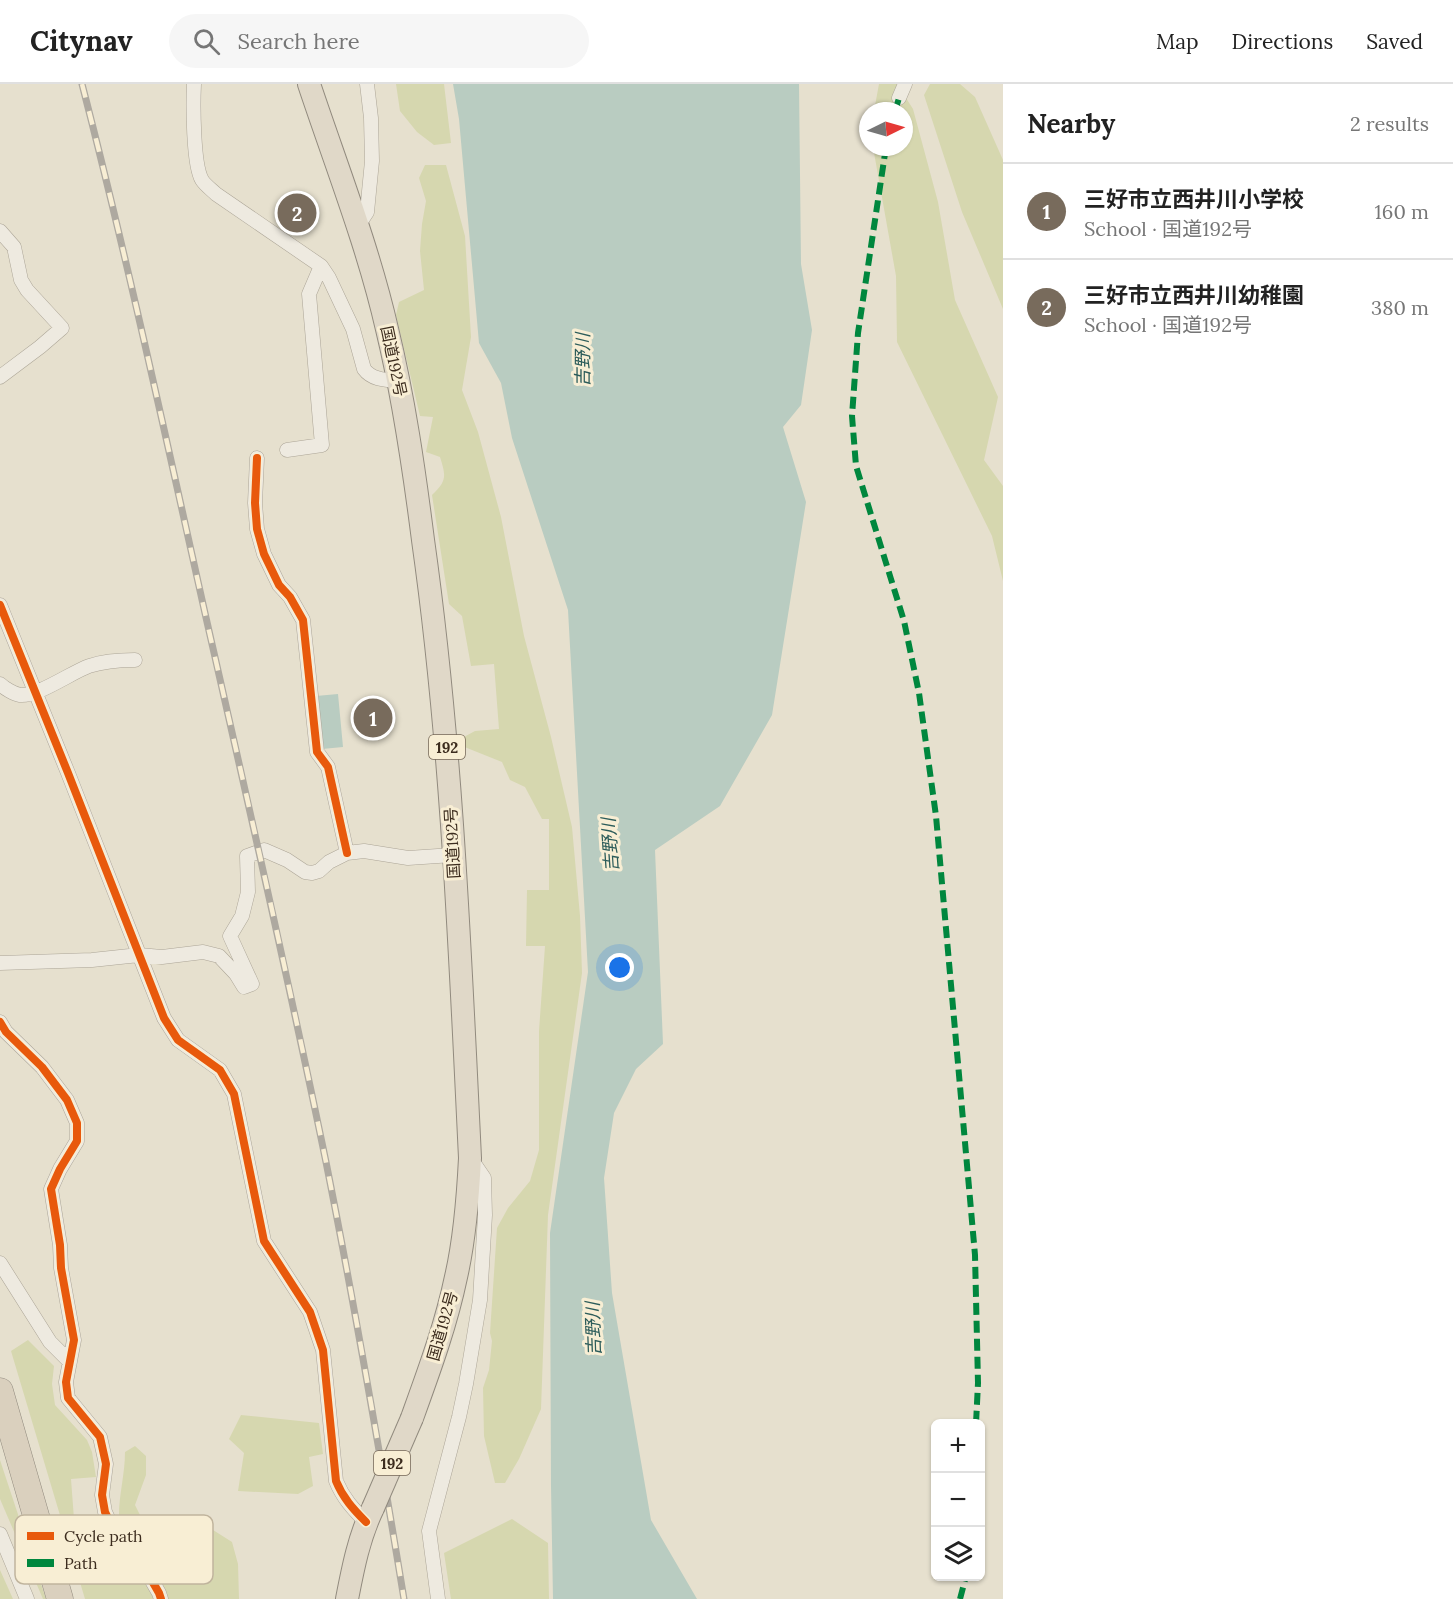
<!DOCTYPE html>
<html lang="en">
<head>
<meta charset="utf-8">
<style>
  body { margin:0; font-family:Lora,"Noto Sans JP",serif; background:#f6f6f6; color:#222 }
  .controls { position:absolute; right:18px; bottom:18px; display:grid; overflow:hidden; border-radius:9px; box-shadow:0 2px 4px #0004 }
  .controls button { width:54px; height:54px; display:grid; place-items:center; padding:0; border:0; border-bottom:2px solid #e0e0e0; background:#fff; color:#222; font:30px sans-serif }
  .compass { position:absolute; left:859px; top:18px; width:54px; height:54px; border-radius:50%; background:#fff; box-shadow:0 2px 4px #0004; rotate:85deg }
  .you { position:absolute; left:620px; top:884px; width:21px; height:21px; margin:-15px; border:4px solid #fff; border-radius:50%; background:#1a73e8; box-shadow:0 0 0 9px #1a73e833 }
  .badge { display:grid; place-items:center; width:39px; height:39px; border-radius:50%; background:#786b5c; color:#fff; font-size:20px; font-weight:700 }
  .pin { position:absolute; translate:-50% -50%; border:3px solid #fff; box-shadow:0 2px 6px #0006 }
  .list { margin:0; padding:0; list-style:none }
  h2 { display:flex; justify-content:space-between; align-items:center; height:78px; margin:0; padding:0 24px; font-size:26px }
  h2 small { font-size:20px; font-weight:400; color:#767676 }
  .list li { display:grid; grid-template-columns:39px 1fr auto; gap:18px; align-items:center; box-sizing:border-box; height:96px; padding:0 24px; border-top:2px solid #e0e0e0 }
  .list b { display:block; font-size:22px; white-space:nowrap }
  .list p { margin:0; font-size:20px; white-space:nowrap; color:#767676 }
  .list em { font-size:20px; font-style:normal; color:#767676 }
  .icon { flex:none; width:33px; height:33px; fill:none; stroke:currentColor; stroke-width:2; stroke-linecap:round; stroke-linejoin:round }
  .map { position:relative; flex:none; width:1003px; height:1515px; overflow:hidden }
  header { display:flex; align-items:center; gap:36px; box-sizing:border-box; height:84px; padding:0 30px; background:#fff; border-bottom:2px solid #e0e0e0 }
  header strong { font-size:28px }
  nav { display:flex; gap:33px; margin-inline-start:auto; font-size:21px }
  .search { width:420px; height:54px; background:#f6f6f6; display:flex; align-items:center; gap:15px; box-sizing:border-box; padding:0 21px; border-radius:33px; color:#767676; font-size:22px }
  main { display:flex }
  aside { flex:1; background:#fff }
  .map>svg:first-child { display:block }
</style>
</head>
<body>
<header>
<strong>Citynav</strong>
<div class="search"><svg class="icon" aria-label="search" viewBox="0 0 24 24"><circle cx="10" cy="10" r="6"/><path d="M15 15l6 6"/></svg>Search here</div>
<nav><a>Map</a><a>Directions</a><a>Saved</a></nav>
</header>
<main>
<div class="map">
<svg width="1003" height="1515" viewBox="0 0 1003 1515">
  <rect width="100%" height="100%" fill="#e6e0ce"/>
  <!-- green -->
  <path fill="#d6d7af" d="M396,0H444L451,59L434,61L417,48L400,27Z
    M879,0H897L913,25L938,118L955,216L998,313L984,376L1003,402V497L992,452L897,258L896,192L873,63H904V27H874Z
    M930,0H960L975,13L1003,76V225L962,128L924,11Z
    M425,81H446L465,152L471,253L462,306L478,348L501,433L524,552L551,653L572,743L580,832L582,889L548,1131L541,1325L519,1375L505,1399H495L484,1352L483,1304L489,1286L492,1257L490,1249L497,1144L508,1124L530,1097L539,1066V947L545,862H526L527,806H549V735H542L525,703L510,696L502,678L462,662V654L475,647L499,645L494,580L471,582L462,532L449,520L432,411C447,397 446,392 440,373L426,368L433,333L420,332L396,231L399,218L424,206L420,167L422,140L426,117L419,94Z
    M28,1256L54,1282L52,1300L55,1321L87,1356L92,1368L96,1393L71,1395L74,1435L101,1443L119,1431C119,1410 125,1390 125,1368L135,1362L146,1372V1391L135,1421L152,1455L202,1439L232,1458L238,1480L239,1515H85L11,1267Z
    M241,1331L319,1339L323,1370L309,1373L313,1402L298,1410L238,1407L244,1369L229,1355Z
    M0,1376L46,1515H43L0,1415Z
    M512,1435L548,1459L549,1515H451L444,1469Z
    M0,1486L13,1515H0Z"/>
  <!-- water -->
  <path fill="#b9ccc1" d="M453,0H799L801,180L812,246L801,321L783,343L806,418L772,631L720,722L655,766L663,960L636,985L614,1029L604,1094L612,1209L651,1436L697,1515H553L551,1402L550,1149L588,888L568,526L512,354L501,299L479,259L459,35Z
    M338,610L343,663L322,665L316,612Z"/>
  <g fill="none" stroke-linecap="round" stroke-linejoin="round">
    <defs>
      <path id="minor" d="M194,0C193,20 193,81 202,96C205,101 212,106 216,110L321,182L329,194L353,245L364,285C372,296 386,296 398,297
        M899,14L905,0
        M357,143L367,128L372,77L371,34L367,0
        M0,147L14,163L21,196L27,206L62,244L40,263L0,293
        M287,366L322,361L309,210L321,182
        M257,374L255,419L257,445L264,470L279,501L290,513L303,536L317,668L328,683L347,769
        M0,521L68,689L164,934L178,956L220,986L234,1010L264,1157L310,1228L323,1266L336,1397C343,1414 353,1425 366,1438
        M0,600C4,604 14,610 20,611C37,613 72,588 89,582C104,577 120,576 135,576
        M0,879L92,876L139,871L162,873L203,868L219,872L236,890L244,903L252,900L230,852L242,832L248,808L247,772L264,766L287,776L305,788L312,789L319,787L329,778L347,769L364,767L408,774L453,771
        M0,938L6,948L42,983L67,1016L77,1039V1057L60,1085L51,1105L60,1161L61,1184L74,1256L66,1298L68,1314L100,1353L106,1380L102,1411L105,1428L115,1449L140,1476L159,1509L161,1515
        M0,1179L50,1258L70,1278
        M0,1450L27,1515
        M438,1515L429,1447L459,1333L466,1300L480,1216L485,1131L484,1094L471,1075"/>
      <path id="trunk" d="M309,0C336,81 368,162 387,245C404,315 414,385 423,456C452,661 460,868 470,1074C468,1114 465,1154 456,1193C446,1241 429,1287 412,1334
        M347,1515C353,1484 359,1453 373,1424"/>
      <path id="motorway" d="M0,1307L60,1515"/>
    </defs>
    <!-- minor casing -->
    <use href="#minor" stroke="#aca597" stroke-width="15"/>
    <!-- trunk casing -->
    <use href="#trunk" stroke="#918a7e" stroke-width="24"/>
    <!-- motorway casing -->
    <use href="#motorway" stroke="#918a7e" stroke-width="27"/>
    <!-- minor -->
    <use href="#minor" stroke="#eeeae0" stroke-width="14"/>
    <!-- trunk -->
    <use href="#trunk" stroke="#e0d8c8" stroke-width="22"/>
    <!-- motorway -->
    <use href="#motorway" stroke="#dad0be" stroke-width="26"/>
    <defs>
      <path id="rail" d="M82,0C128,178 167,359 207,538C248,718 289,898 326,1078C355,1223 380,1369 404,1515"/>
    </defs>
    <!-- rail casing -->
    <use href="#rail" stroke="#aea9a0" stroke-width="7"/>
    <!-- rail -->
    <use href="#rail" stroke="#f8eed4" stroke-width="4.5" stroke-dasharray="14" stroke-linecap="butt"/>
    <defs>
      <path id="trunk-bridge" d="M373,1424L412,1334"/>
    </defs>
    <!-- trunk-bridge casing -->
    <use href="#trunk-bridge" stroke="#918a7e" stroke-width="24" stroke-linecap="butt"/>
    <!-- trunk-bridge -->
    <use href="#trunk-bridge" stroke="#e0d8c8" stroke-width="22"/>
    <!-- quiet -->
    <path stroke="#00873e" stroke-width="6" stroke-dasharray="12 6" stroke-linecap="butt" d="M895,27L899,14
      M886,63L858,249L852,332L856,382L904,537L919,609L936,732L975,1171L978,1299L976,1340
      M960,1515L966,1492"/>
    <defs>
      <path id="cycleway" d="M257,374L255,419L257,445L264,470L279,501L290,513L303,536L317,668L328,683L347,769
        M0,521L68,689L164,934L178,956L220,986L234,1010L264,1157L310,1228L323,1266L336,1397C343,1414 353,1425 366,1438
        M0,938L6,948L42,983L67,1016L77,1039V1057L60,1085L51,1105L60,1161L61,1184L74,1256L66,1298L68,1314L100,1353L106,1380L102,1411L105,1428L115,1449L140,1476L159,1509L161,1515"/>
    </defs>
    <!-- cycleway casing -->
    <use href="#cycleway" stroke="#f8eed4" stroke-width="11"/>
    <!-- cycleway -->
    <use href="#cycleway" stroke="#e8590c" stroke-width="8"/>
  </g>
  <g text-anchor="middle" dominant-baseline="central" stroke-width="6" stroke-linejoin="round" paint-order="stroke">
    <!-- shield labels -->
    <g fill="#f8eed4" stroke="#746655" stroke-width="1.5">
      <rect x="429" y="651" width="36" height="24" rx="4.5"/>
      <rect x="374" y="1367" width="36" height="24" rx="4.5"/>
    </g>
    <g font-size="15" font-weight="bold" fill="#3c2c1e">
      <text x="447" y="663">192</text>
      <text x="392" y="1379">192</text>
    </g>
    <!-- street labels -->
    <g font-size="16" fill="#3c2c1e" stroke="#f8eed4">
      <text transform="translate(394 277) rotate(78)">国道192号</text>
      <text transform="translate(452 759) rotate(-93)">国道192号</text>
      <text transform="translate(442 1242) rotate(-74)">国道192号</text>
    </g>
    <!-- water labels -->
    <g font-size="18" font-style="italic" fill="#2c5c5a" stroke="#f8eed4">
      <text transform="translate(582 276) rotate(-90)">吉野川</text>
      <text transform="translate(610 761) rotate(-94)">吉野川</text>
      <text transform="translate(593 1245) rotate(-92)">吉野川</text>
    </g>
  </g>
  <!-- legend -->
  <rect x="15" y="1431" width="198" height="69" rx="9" fill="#f8eed4" stroke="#c0b49d" stroke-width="1.5"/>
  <rect x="27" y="1448" width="27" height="8" fill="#e8590c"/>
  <rect x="27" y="1475" width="27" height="8" fill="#00873e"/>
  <g font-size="16" fill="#3c2c1e">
    <text x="64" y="1458">Cycle path</text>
    <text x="64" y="1485">Path</text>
  </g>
</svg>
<div class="controls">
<button>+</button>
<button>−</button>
<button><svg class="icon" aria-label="layers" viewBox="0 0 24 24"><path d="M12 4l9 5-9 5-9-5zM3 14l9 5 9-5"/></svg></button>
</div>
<svg class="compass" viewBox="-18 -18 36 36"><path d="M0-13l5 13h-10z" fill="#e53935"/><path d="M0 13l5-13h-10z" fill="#767676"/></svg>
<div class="you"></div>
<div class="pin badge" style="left:373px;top:634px">1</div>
<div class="pin badge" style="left:297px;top:129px">2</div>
</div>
<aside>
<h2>Nearby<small>2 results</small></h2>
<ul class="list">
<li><span class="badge">1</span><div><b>三好市立西井川小学校</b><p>School · 国道192号</p></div><em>160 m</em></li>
<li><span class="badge">2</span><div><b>三好市立西井川幼稚園</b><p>School · 国道192号</p></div><em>380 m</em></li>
</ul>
</aside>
</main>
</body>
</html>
